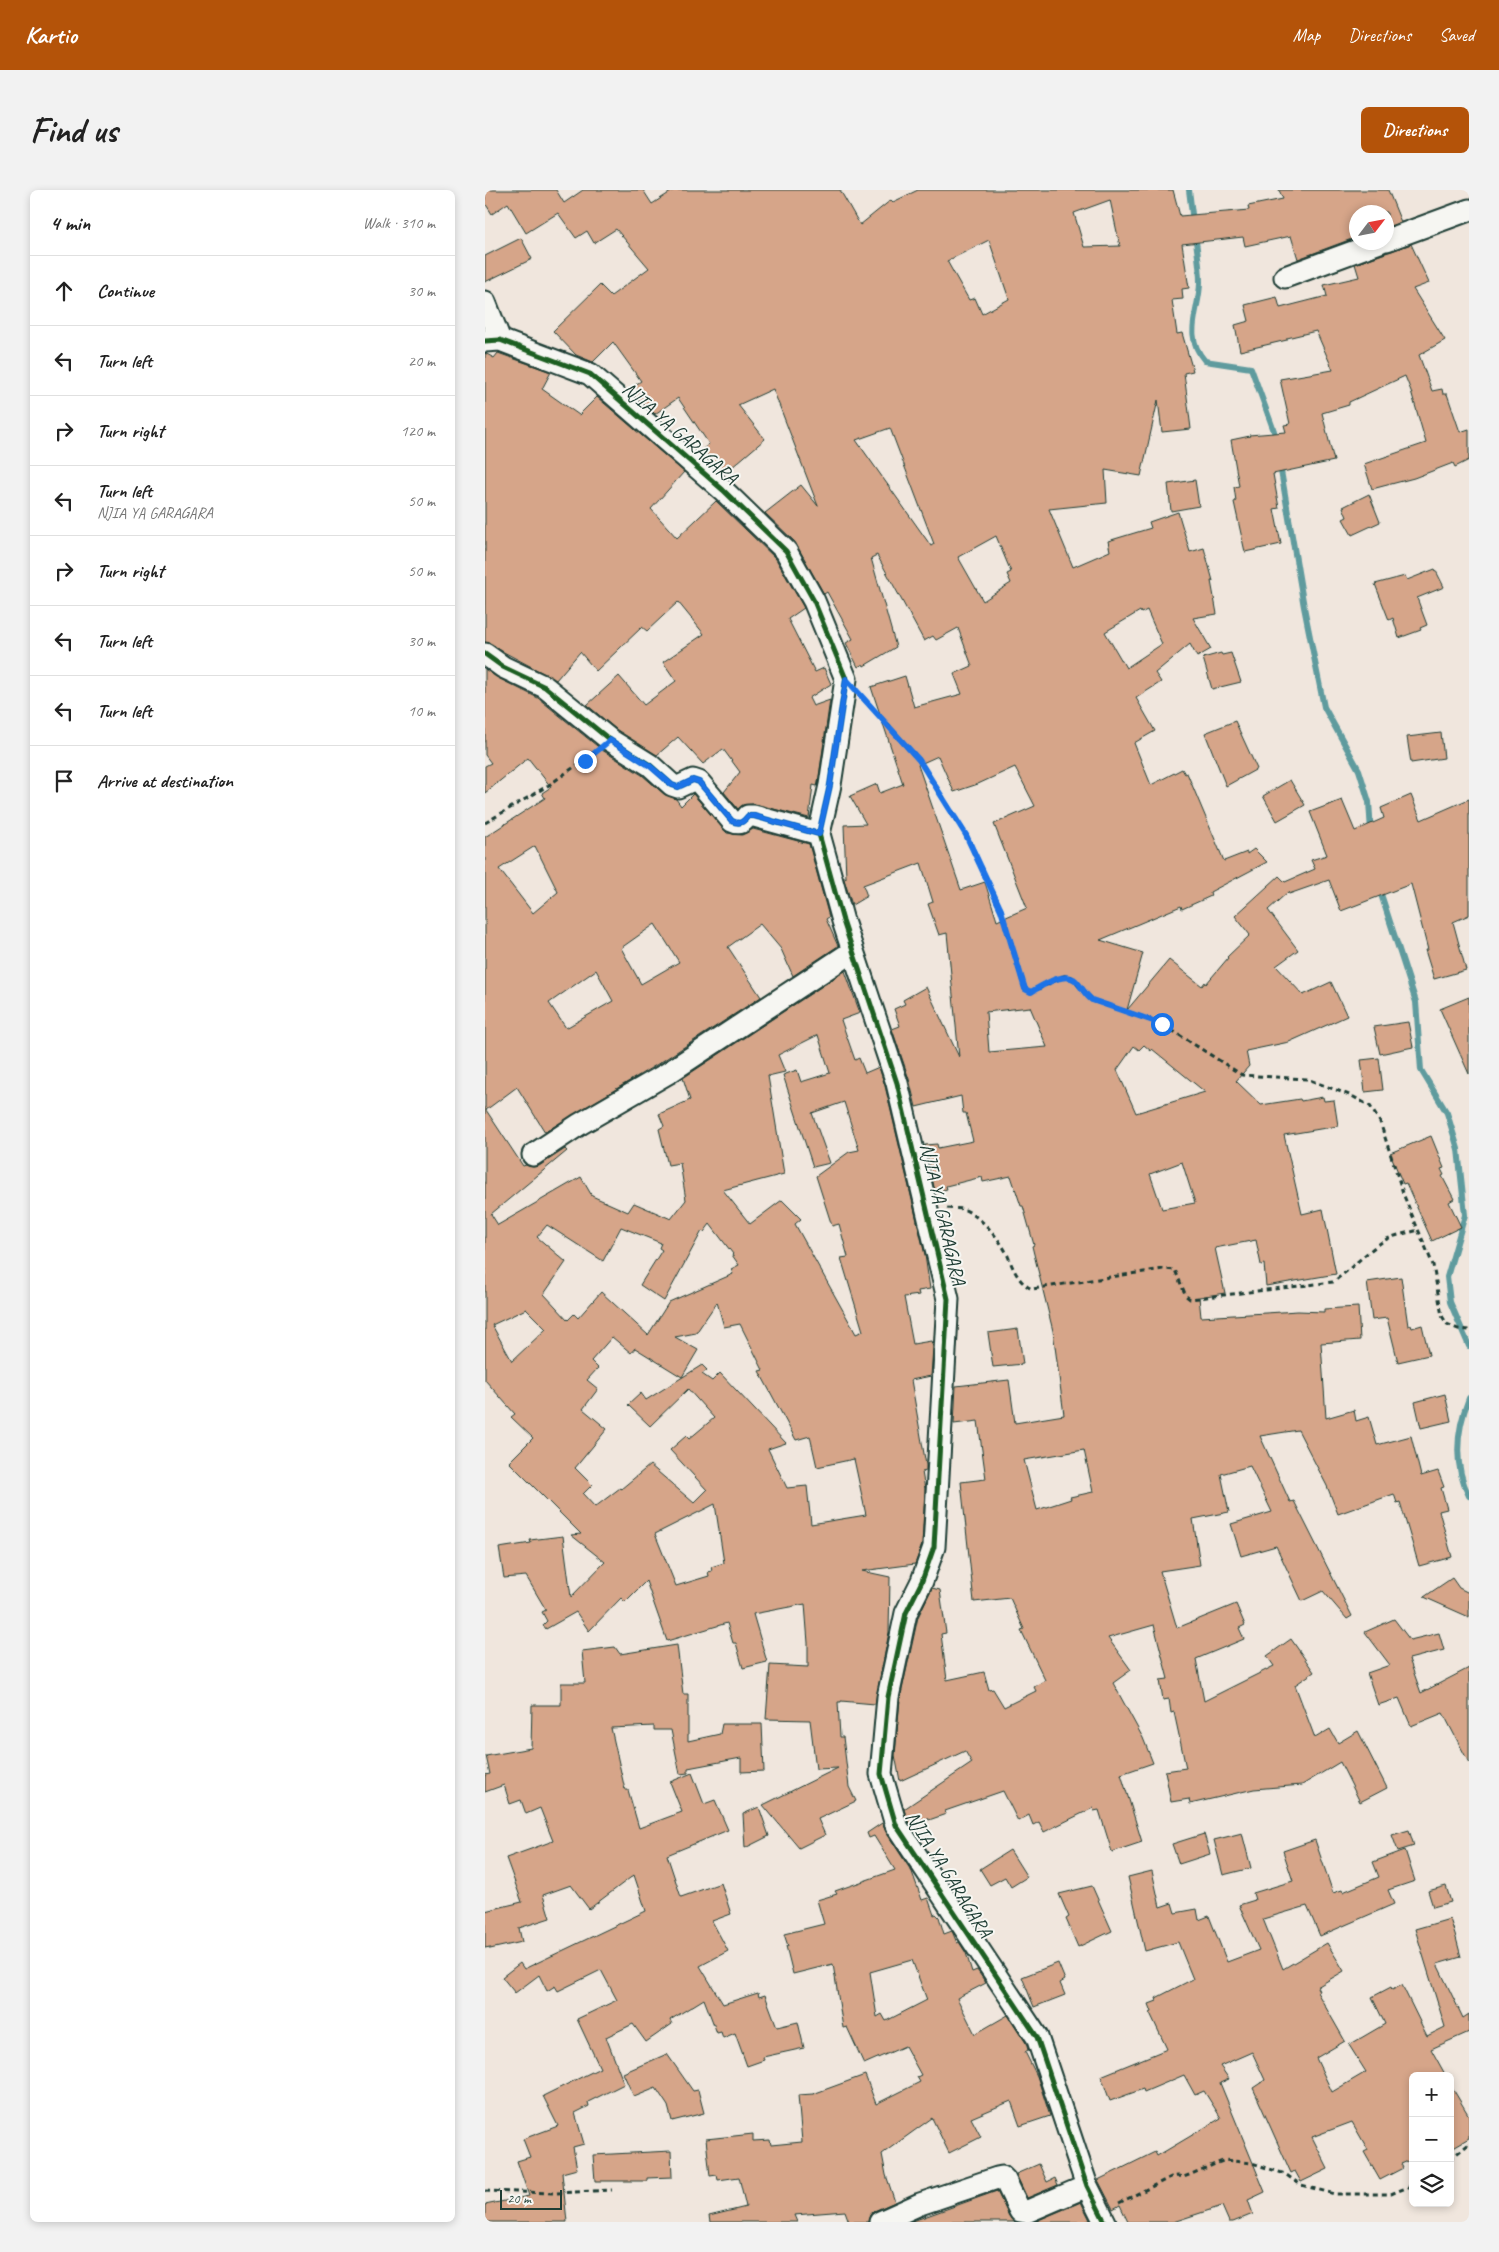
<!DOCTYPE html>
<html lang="en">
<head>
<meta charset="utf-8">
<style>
  body { margin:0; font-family:Caveat,sans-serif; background:#f2f2f2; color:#222 }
  .controls { position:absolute; right:15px; bottom:15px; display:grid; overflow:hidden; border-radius:8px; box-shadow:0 2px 8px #0003 }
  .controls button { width:45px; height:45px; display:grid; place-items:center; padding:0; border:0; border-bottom:1px solid #e0e0e0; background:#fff; color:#222; font:25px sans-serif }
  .compass { position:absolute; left:864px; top:15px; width:45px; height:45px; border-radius:50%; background:#fff; box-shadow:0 2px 8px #0003; rotate:58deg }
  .scale { position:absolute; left:15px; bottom:12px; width:62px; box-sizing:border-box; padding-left:5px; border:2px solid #1f3d34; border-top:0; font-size:14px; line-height:18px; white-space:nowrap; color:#1f3d34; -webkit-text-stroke:4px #f6f6f2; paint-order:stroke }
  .stop { position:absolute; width:15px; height:15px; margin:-11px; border:4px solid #1a73e8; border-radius:50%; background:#fff }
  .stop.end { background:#1a73e8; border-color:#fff; box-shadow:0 1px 5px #0008 }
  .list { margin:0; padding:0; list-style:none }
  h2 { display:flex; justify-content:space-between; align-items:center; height:65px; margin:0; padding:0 20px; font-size:21px }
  h2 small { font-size:16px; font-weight:400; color:#767676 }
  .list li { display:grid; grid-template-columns:32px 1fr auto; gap:15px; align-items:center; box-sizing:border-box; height:70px; padding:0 20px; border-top:1px solid #e0e0e0 }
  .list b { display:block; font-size:19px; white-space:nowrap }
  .list p { margin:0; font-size:16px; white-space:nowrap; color:#767676 }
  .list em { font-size:16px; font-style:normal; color:#767676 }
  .icon { flex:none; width:28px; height:28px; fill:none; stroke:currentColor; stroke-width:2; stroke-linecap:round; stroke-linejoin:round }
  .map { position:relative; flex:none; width:984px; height:2032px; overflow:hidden; border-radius:8px }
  header { display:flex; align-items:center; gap:30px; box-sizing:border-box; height:70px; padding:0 25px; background:#b45309; color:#fff }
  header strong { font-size:24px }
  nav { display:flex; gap:28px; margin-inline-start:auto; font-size:18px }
  .intro { display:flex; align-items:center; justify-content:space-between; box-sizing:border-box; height:120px; padding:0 30px }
  h1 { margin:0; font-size:35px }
  .button { padding:12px 22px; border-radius:8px; background:#b45309; color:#fff; font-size:18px; font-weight:700 }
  main { display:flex; gap:30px; padding:0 30px }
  aside { flex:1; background:#fff; border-radius:8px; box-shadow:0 2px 8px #0003 }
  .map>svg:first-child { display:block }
</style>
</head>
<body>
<header>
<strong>Kartio</strong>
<nav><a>Map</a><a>Directions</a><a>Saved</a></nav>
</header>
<div class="intro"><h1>Find us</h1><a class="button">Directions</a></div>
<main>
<aside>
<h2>4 min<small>Walk · 310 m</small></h2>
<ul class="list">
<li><svg class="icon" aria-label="ahead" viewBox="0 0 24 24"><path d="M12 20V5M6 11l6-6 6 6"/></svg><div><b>Continue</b></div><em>30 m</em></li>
<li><svg class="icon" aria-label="left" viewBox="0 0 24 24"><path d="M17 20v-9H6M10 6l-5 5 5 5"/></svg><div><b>Turn left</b></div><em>20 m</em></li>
<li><svg class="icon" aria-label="right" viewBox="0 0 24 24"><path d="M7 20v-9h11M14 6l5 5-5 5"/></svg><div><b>Turn right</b></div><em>120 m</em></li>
<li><svg class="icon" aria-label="left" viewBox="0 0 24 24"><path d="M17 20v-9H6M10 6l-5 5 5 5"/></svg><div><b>Turn left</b><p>NJIA YA GARAGARA</p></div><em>50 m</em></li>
<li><svg class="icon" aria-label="right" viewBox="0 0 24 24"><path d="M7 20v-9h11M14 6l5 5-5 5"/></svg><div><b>Turn right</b></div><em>50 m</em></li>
<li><svg class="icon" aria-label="left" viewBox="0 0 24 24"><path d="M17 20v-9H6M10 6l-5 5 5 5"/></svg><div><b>Turn left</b></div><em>30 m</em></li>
<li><svg class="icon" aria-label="left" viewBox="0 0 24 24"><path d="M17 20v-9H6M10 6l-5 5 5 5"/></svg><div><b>Turn left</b></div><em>10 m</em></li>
<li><svg class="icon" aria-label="arrive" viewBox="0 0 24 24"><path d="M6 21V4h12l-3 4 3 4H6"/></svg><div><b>Arrive at destination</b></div></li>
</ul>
</aside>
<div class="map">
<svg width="984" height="2032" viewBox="0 0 984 2032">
  <rect width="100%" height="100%" fill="#f0e6dd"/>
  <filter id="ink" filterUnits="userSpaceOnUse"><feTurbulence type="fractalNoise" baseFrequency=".02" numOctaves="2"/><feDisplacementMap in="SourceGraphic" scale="10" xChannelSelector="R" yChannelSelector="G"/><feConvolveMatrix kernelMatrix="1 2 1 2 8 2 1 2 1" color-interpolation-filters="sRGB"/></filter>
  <g filter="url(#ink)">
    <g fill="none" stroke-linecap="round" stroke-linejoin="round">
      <!-- stream -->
      <path stroke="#5f9b9e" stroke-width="6" d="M704,0L708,32
        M710,44C712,60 715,76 715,92C715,120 697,145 720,171L766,178L789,241L791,251
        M795,275L819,417L839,517L874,580L884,612L886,641
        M894,698L931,812L936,880L962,923L973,959L980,1025L962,1087L965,1112L984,1156
        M984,1208C971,1241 968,1274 984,1306"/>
    </g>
    <!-- building -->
    <path fill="#d6a589" stroke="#1f3d34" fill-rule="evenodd" d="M0,0H71L79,13L98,0H158L167,14L189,0H355L375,35L406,10L408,12L433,0H688L695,26L764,20L763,16L798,9L794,0H903L916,32L902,37V22H872V47L813,69L806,46L760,56L758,47L697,54L704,98L697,99L698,109L687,110L692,144L697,143L708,181L699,183L706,239L677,242L673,210L656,286L620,280L622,313L564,319L588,377L625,361L623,351L666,338L664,332L693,322L705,362L719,358L728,391H726L732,424L708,428L726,459L712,467L705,454L670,483L676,492L651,508L670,541L649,553L666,595L697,579L700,584L702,583L739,671L762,662V664L769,659L782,672L725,702L726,706L697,719L696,716L615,750L658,763L642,820L684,770L717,796L720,792L721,794L743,768L742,767L765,745L750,726L794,686L800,692L830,679L826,670L842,665L825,622L857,610L870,641L899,628L896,618L926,605L936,630L984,609V725L968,732L981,780L949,789L940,760H943L926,694L856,721L844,690L804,704L803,702L783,720L813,760L791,776L818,805L846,792L862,826L804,852L761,861L764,876L751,891L776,915L815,909L816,911L838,907L839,911L849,910L853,936L799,945L817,1024L838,1019L851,1084L781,1096L779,1074L776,1075L771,1050L730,1058L740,1103L714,1107L716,1127L813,1121L839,1122V1119L873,1117L875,1150L836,1153L841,1228L869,1220L871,1231L884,1227L892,1255L926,1246L936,1286L953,1281L959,1297L956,1298L962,1319L954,1321L967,1367L934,1376L915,1312L912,1313L909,1304L853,1324L842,1296L813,1240L775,1246L805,1312L809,1311L867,1426L862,1429L838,1401L817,1411L791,1356L756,1366L746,1334L787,1322L765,1276L736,1284L744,1322L708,1329L715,1375L675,1381L692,1438L751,1414L760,1435L754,1438L759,1449L711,1469L719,1511L789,1476L782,1466L806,1449L829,1482L810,1495L830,1548L845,1539L853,1553L873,1541L902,1598L875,1612L855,1572L817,1595L769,1599L705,1614L704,1609L686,1612L680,1581L701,1578L689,1522L686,1523L684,1509L678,1510L675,1490L683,1489L669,1435L623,1448L646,1480L628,1493L658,1548L668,1573L636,1584L657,1652L627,1662L614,1620L609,1621L608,1618L559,1642L554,1632L548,1635L544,1625L533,1631L518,1601L460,1621L461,1624L444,1630L443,1628L426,1634L422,1630L419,1619L487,1573L480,1561L415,1591L410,1565L415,1509L433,1427L447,1398L455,1400L461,1443L456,1444L462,1490L499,1482L504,1500L508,1499L519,1517L551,1501L549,1497L560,1490L536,1440L539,1439L525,1408L489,1412L476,1292L501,1289L493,1231L469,1234L471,1196L524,1190L530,1233L579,1225L568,1141L547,1056L549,1055L538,1016H536L526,986L498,992L497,987L461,996L462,999L450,1002L440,955L452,954L453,958L488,951L481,923H478L476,906L431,917L424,889L407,839L415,836L409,819L420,814L418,810L441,797L474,867L462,743L454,745L443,714L448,712L436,673L378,695L382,706L367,715L358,686L361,688L359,635L381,634L365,606L392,594L395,603L418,594L386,497L420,486L429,517L477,504L469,484L487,476L473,438L451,450L448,446L439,451L392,365L386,368L411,457L379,476L378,474L373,477L361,453L368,449L342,402L339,404L310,352L280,323L316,295L333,316L288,199L253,215L280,249L239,284L217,260L224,254L193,208L170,224L143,200L156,191L128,152L108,172L91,165L68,141L115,95L126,106L164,78L131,39L109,53L102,41L91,48L73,23L41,43L23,13L7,24L0,13ZM625,10L635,56L599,57L589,23ZM504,50L524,109L497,124L490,108L484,110L462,71ZM405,238L449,354L446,356L371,250ZM511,346L526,382L522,384L526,393L498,411L473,367ZM662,420L677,454L641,478L620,442L655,421L656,423ZM453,566L469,602L493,594L530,577L550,616L509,634L542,718L512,731L500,692L476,700L433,575ZM545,817L562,857L504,862L501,822ZM659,855L666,861L667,859L720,902L651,923L632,880L649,856L654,860ZM697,972L710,1013L677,1019L665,984ZM599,1260L608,1302L585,1307L586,1309L552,1320L539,1270Z
      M36,48L47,69L0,92V66Z
      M926,54L944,93L928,99L960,150L934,165L947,201L957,199L958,204H962L975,242L984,239V270L970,277L968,273L929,288L887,299L879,274L941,253L926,201L920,186L864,212V215L837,223L849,271L788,284L794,318L789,319L796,354L760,362L749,312L751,311L749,297L754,296L746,250L765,246L764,245L801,242L799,235L805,234L795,189L848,180L831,141L802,148V150L755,161L750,135L764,131L760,115L792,107L795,118L842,106L839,95L874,87L870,74Z
      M0,163L9,168L13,163L66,182L57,199L94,225L112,207L199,282L166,319L192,348L231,311L291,369L319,418L303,429L330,482L339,478L346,494L324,508L328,516L345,510L333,593L332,596L328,595L324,628L269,614L258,615L253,619L239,602L255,582L238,559L218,574L193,547L172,565L132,540L102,515L134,486L159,515L191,491L178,472L219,444L193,412L162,441L157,437L111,481L95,462L71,490L0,452Z
      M710,290L714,316L686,321L683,294Z
      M884,304L895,332L867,345L858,329L862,327L858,317Z
      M950,379L959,397L932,408L942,435L935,438L936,440L914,448L908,428L904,430L890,394L920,386L922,390Z
      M736,463L737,465L746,463L756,492L727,499L718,468Z
      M0,479L13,488L53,508L117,560L157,585L179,604L191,609L196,616L208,604L242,643L257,645L268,639L324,654L344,727L341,729L353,756L308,786L296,759L275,734L243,757L276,807L176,872L60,942L32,897L1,920L38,976L41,975L48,977L54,976L80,959L82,961L6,1024L13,1035L96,987L107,1006L143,1022L149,1013L186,1029L201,1010L195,973L183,975L174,939L179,936L174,924L205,910L198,888L360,781L375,823L356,830L370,870L374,868L380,883L394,877L400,896L440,1065L445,1099L433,1101L434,1105L419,1107L428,1154L446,1151L448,1157L446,1186L426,1190L441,1275V1281L437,1282L440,1299L437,1355L430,1374L377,1381L405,1387L404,1442L390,1514L356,1511V1512H353L355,1547H358L364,1597L371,1611L333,1629L340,1645L314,1658L278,1615L353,1578L331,1579L325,1530L281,1529L285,1475L323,1477V1453L320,1414L268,1424L282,1472L258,1478L251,1453H248L242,1433L182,1451L161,1391L140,1412L136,1408L104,1441L91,1422L61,1439L58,1435L62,1431L57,1422L61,1420L41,1386L19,1388L14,1358L46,1353L45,1350L78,1346L86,1407L120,1372L86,1345L96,1344L24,1272L48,1248L26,1227L30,1224L0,1190V647L60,608L57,603L66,597L43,568L0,603V576L6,573L0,565ZM50,656L73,702L48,723L14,679ZM170,734L194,772L156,794L136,758ZM111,780L128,811L81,838L64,813ZM333,845L345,883L316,892L312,880L298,885L328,977L345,973L327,923L359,912L374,960L364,962L331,986L347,1036L354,1034L363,1067L356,1068L378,1141L371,1144L310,1034L316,1029L297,1010L265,1034L238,1000L299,984L283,886L300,882L293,865ZM225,1034L248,1064L247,1065L254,1075L246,1079L248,1084L184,1112L163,1145L116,1102L93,1128L89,1124L83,1130L59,1104L81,1072L52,1047L62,1035L118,1071L136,1037L176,1053L174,1058L177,1060L155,1095L179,1111L217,1041L219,1042ZM232,1112L239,1137L255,1134L278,1180L274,1181L311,1250L325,1246L332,1277L369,1269L381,1325L326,1334L322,1296L302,1298L283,1259L301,1253L235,1183L227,1191L217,1184L222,1180L217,1175L161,1210L156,1203L143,1215L165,1236L203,1199L229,1228L204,1249L201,1246L185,1260L222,1300L209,1313L165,1275L136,1299L135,1298L110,1317L98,1304L107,1295L90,1278L122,1239L98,1219L113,1199L102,1190L113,1178L106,1171L127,1147L146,1163L150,1158L197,1187L213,1160L190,1147L211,1143ZM41,1119L61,1139L27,1171L7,1135ZM230,1314L239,1373L226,1377L227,1381L223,1382L224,1386L191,1396L170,1344Z
      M750,531L772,579L741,596L720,543Z
      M956,543L959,568L926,573L922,547Z
      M805,590L820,615L792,631L778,606Z
      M984,807V884L955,819Z
      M923,832L928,857L895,864L889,837Z
      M894,868L898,900L880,902L876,870Z
      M946,946L959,978L956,979L959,985L957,986L969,1009L964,1012L976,1037L947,1051L921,993L918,994L905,963Z
      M916,1087L923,1136L926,1135L927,1138L937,1135L944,1165L913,1172L902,1128L887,1130L882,1092Z
      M533,1139L538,1174L508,1177L503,1143Z
      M960,1204L966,1231L936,1238L930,1212Z
      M967,1388L974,1398L984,1403V1427L939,1407Z
      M909,1429L925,1450L954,1443L959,1460L924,1469L936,1503L984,1478V1573L958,1523L926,1536L914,1508L893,1515L882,1483L905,1475L880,1442Z
      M192,1455L198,1504H203V1551L235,1544L237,1534H277L279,1581L256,1582V1568L203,1578V1583L195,1584L186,1540H169V1536L126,1538L140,1600H143L154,1638L197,1622L185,1592L207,1583L219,1614L230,1610L243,1640L182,1665L196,1707L236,1693L246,1724L227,1731L243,1761L215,1776L238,1814L273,1803L274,1807L280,1805L292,1837L313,1832L319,1858L278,1867L279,1870L262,1876L250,1843L238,1848L236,1842L232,1843L219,1809L185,1830L187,1834L161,1852L148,1834L121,1847L139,1894L103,1912L104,1916L90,1923L99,1954L88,1957L92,1979L77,1983L82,2032H0V2015L44,2006L32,1971L45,1967L38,1949L73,1936L58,1906L115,1878L92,1829L132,1810L116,1780L73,1801L70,1796L62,1801L54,1785L30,1803L17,1787L35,1773L39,1779L161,1721L149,1685L104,1719L86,1695L58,1705L65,1728L34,1738L37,1752L5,1759V1757L0,1758V1721L37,1712L21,1668L68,1651L55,1618L41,1624L36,1610L25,1614L19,1595L0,1602V1585L5,1584L1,1566L46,1558L47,1515H76V1493H100L97,1461L130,1457L135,1464Z
      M274,1617L284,1646L260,1658L258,1624Z
      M397,1633L401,1642L427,1682L437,1710L443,1708L449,1725L451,1724L454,1727L459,1744L467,1741L472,1753L474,1752L481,1763L487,1782L492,1780L501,1793L472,1808L490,1844L523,1825L541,1853L543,1860L540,1862L552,1886L565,1926L535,1936L526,1911L486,1928L496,1947L464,1963L447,1928L397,1964L401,1985L410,2012L389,2021L385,2025L383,2032H364L360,2021L309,2025L312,2032H225L224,2026L261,2017L254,1987L233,1990L232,1985L225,1986L221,1949L268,1944V1951L285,1950L286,1955L317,1952L313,1905L328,1904L380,1885L391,1914L435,1892L432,1887L436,1885L420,1856L379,1874L362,1837L358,1838L348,1774L308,1784L301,1756H303L299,1744L339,1734L332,1710L352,1704L350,1701L410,1680L389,1646L384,1648L382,1643ZM427,1770L442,1810L401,1831L397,1824L392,1827L385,1782Z
      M924,1640L929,1656L913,1661L907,1645Z
      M757,1643L766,1678L738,1685L729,1650Z
      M719,1644L725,1664L694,1674L687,1654Z
      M830,1650L848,1703L857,1700L858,1702L894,1687L888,1672L920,1660L930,1691L903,1700L909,1714L835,1746L822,1716L778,1729L798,1779L842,1753L859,1781L832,1797L834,1801L832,1802L860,1851L831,1868L847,1902L881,1882L864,1855L900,1834L887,1807L906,1797L907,1800L917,1795L942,1846L960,1837L930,1739L965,1729L970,1744L976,1767L952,1774L978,1828L984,1824V1842L946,1859L961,1886H928V1969L916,1974L918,1978L895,1990L879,1962L883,1960L867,1932L827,1947L843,1979L816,1992L810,1981L806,1983L768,1898L780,1890L767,1862L735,1876L744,1889L735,1893L780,2002L763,2010L768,2024L748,2032H744L737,2016L688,2032H643L635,2015L628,2019L613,1990L670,1962L672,1966L736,1928L719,1901L710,1905L699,1885L659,1902L658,1899L625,1911L616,1886L682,1859L665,1823L667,1822L664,1814L672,1811L671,1808L708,1789L693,1752L660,1761L643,1687L667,1681L675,1717L687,1713L690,1723L712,1719L714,1730L724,1726L742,1772L774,1760L754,1715L770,1710L768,1703L808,1691L798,1661Z
      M525,1660L542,1687L526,1697L520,1687L505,1695L495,1679Z
      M607,1696L627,1741L593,1757L581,1729L584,1727L574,1704Z
      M961,1696L966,1712L948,1717L943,1701Z
      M573,1773L580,1790L575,1793L580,1805L549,1817L537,1787Z
      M182,1864L208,1901L213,1900L219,1923L187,1931L183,1916L171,1898L149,1907L138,1883Z
      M965,1894L984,1926V1948L965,1959Z
      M186,1961L187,1987L162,1988V1991H110L108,1965Z
      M554,1974L562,1992L570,1988L573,1995L542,2008L531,1984Z
      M512,2001L524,2026L530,2032H425Z
      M596,2012L605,2030L600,2032H549Z"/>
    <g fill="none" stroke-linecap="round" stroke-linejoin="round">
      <defs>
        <path id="minor" d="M902,50L984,20
          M800,87L895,52
          M0,112L15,150
          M0,151L15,150L105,184L238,300L301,361L329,411L361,489L345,595L334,644L358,731L412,893L463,1109L449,1357L437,1391L421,1423L403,1507L396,1584L411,1635L552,1847L602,1996L620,2032
          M0,464L18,477L60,497L125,550L165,575L187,595L193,597L208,590L214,592L247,631C255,635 258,632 263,626H269L334,644
          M48,965L95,934L183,883L368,761
          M395,2032L435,2014L512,1988L517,1987L520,1990L535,2021L541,2022L602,1996"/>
      </defs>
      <!-- minor casing -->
      <use href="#minor" stroke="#1f3d34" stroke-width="25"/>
      <!-- path -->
      <path stroke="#1f3d34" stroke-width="3" stroke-dasharray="5 4" stroke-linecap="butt" d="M378,508L434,570L481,645L516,720L540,799L546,802L579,786L586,787L607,810L677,834L757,885L822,889L867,906L885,916L895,932L919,1006L948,1075L957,1126L962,1134L973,1139L984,1140
        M0,633L64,595L109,563
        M462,1018C467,1019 473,1018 477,1019C494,1024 516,1050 523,1066C528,1079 534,1093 547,1099L678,1079L690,1080L701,1106L705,1109L848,1092C866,1079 881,1062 900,1050C909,1045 923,1043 934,1040
        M965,1969L984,1954
        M0,2001L70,2003L127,2000
        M634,2013L686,1987L693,1986L699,1987L740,1970L767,1973L800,1984L816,1995L850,2004H906L928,1995"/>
      <!-- minor -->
      <use href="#minor" stroke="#f6f6f2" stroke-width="21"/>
      <defs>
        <path id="cycleway" d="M0,151L15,150L105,184L238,300L301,361L329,411L361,489L345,595L334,644L358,731L412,893L463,1109L449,1357L437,1391L421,1423L403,1507L396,1584L411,1635L552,1847L602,1996L620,2032
          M0,464L18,477L60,497L125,550L165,575L187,595L193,597L208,590L214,592L247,631C255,635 258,632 263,626H269L334,644"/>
      </defs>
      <!-- cycleway casing -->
      <use href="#cycleway" stroke="#f6f6f2" stroke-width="8"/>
      <!-- cycleway -->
      <use href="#cycleway" stroke="#1b5e20" stroke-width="5"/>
    </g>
  </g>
  <g fill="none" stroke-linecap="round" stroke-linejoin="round" filter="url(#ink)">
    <!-- route -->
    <path stroke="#1a73e8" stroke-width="6" d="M100,571L125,550L165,576L187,595L193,597L208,590L214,592L247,631C255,635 258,632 263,626H269L334,644L345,595L361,489L434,570L481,645L516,720L540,799L546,802C557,796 580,780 591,791C597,797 599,804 607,810L677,834"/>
  </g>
  <g text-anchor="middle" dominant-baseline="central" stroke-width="4" stroke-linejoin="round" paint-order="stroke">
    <!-- street labels -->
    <g font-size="20" fill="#1f3d34" stroke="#f6f6f2">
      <text transform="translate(195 243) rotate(41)">NJIA YA GARAGARA</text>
      <text transform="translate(458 1024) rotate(77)">NJIA YA GARAGARA</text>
      <text transform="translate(464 1684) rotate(58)">NJIA YA GARAGARA</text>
    </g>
  </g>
</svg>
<div class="controls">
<button>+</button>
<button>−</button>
<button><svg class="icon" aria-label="layers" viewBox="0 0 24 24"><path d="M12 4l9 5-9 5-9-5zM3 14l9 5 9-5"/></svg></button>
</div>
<svg class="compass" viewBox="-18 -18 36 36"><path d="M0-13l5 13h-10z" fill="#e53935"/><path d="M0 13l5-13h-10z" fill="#767676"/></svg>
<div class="scale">20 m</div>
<div class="stop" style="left:677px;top:834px"></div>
<div class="stop end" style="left:100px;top:571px"></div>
</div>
</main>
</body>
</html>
